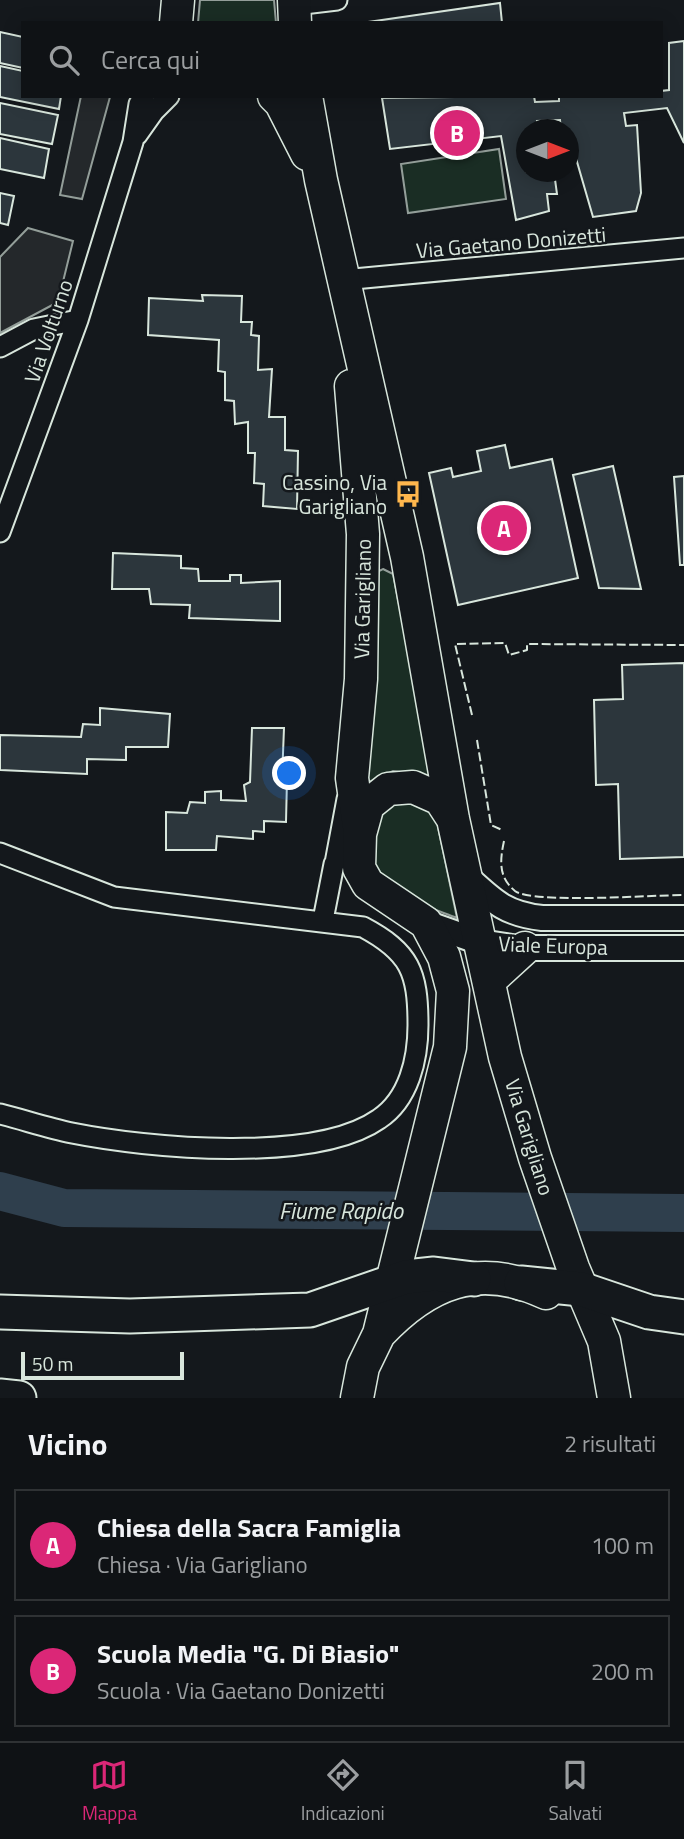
<!DOCTYPE html>
<html lang="it">
<head>
<meta charset="utf-8">
<style>
  body { margin:0; font-family:"Titillium Web",sans-serif; background:#181b1e; color:#f1f3f6 }
  .compass { position:absolute; left:516px; top:119px; width:63px; height:63px; border-radius:50%; background:#0f1215; box-shadow:0 4px 18px #0003; rotate:90deg }
  .scale { position:absolute; left:21px; bottom:18px; width:163px; box-sizing:border-box; padding-left:7px; border:4px solid #d8e6dc; border-top:0; font-size:19px; line-height:24px; white-space:nowrap; color:#d8e6dc; -webkit-text-stroke:5px #14181c; paint-order:stroke }
  .you { position:absolute; left:290px; top:774px; width:24px; height:24px; margin:-18px; border:5px solid #fff; border-radius:50%; background:#1a73e8; box-shadow:0 0 0 10px #1a73e833 }
  .badge { display:grid; place-items:center; width:46px; height:46px; border-radius:50%; background:#db2777; color:#fff; font-size:23px; font-weight:700 }
  .pin { position:absolute; translate:-50% -50%; border:4px solid #fff; box-shadow:0 2px 7px #0006 }
  .list { margin:0; padding:0; list-style:none }
  h2 { display:flex; justify-content:space-between; align-items:center; height:91px; margin:0; padding:0 28px; font-size:30px }
  h2 small { font-size:23px; font-weight:400; color:#9b9ea0 }
  .list li { display:grid; grid-template-columns:46px 1fr auto; gap:21px; align-items:center; box-sizing:border-box; height:112px; margin:0 14px 14px; padding:0 14px; border:2px solid #2f3234; border-radius:0px }
  .list b { display:block; font-size:26px; white-space:nowrap }
  .list p { margin:0; font-size:23px; white-space:nowrap; color:#9b9ea0 }
  .list em { font-size:23px; font-style:normal; color:#9b9ea0 }
  .icon { flex:none; width:38px; height:38px; fill:none; stroke:currentColor; stroke-width:2; stroke-linecap:round; stroke-linejoin:round }
  .map { position:relative; flex:none; width:684px; height:1398px; overflow:hidden }
  .search { position:absolute; background:#0f1215; box-shadow:0 4px 18px #0003; left:21px; right:21px; top:21px; height:77px; display:flex; align-items:center; gap:18px; box-sizing:border-box; padding:0 24px; border-radius:0px; color:#9b9ea0; font-size:26px }
  .sheet { height:343px; background:#0f1215 }
  nav { display:flex; justify-content:space-around; align-items:center; box-sizing:border-box; height:98px; border-top:2px solid #2f3234; background:#0f1215; font-size:19px; color:#9b9ea0 }
  nav a { display:grid; justify-items:center; gap:4px }
  nav .on { color:#db2777 }
  .map>svg:first-child { display:block }
</style>
</head>
<body>
<div class="map">
<svg width="684" height="1398" viewBox="0 0 684 1398">
  <rect width="100%" height="100%" fill="#14181c"/>
  <!-- green -->
  <path fill="#1a2d24" stroke="#939e99" stroke-width="2" d="M200,0H274L276,23H198Z
    M499,149L506,199L408,213L401,164Z
    M383,569L393,574L433,777L393,771L363,785L377,572Z
    M402,796L431,810L437,822L457,918C427,906 380,894 372,857C369,843 376,822 378,808Z"/>
  <!-- parking -->
  <path fill="#24282b" stroke="#939e99" stroke-width="2" d="M81,96L110,97L82,199L60,195Z
    M28,228L73,241L58,302L0,333V257Z"/>
  <g fill="none" stroke-linecap="round" stroke-linejoin="round">
    <!-- river -->
    <path stroke="#2f3f4d" stroke-width="38" d="M0,1191L64,1208L684,1213"/>
  </g>
  <!-- building -->
  <path fill="#2c363c" stroke="#d8e6dc" stroke-width="2" d="M500,3L502,23L368,22Z
    M0,32L23,37V68L0,63Z
    M684,41V143L667,108L624,113L626,126L637,125L641,193L636,211L593,217L573,148V137L568,138V130H561L560,120L537,121L538,130H526V172H554L557,194H547L549,211L516,220L501,136L390,149L382,98L534,96L535,102L559,101V96H661V91L669,90V43Z
    M0,66L23,71V96H61L59,109L0,97Z
    M0,103L58,115L52,144L0,134Z
    M0,138L49,149L44,178L0,169Z
    M0,193L14,196L8,225L0,223Z
    M202,295L242,296L241,322H252L251,335L259,336L258,370L272,369L269,417H285V450L298,451L297,509L263,506L264,484L254,483L255,453H248V422L235,424L234,401L225,400V372L218,371L219,340L148,335L149,298L203,301Z
    M505,445L510,468L552,459L578,578L458,605L429,473L451,468L453,477L481,471L477,451Z
    M613,466L641,589L599,588L573,475Z
    M684,476V565H680L674,477Z
    M113,553L181,556V568L198,569L199,581H230V575H241V583L280,581V621L189,618L190,605L151,604L149,589H112Z
    M684,663V857L620,859L618,784L596,785L594,700L623,699L622,665Z
    M100,708L170,714L168,747H126V760L87,759V774L0,770V735L81,737L83,724L100,725Z
    M252,728H284L282,779H287L286,822L264,821V832L253,831V839L217,836L216,850H166V812L187,813L190,802L205,803V792L221,791V800L246,801L244,785L250,782Z"/>
  <g fill="none" stroke-linecap="round" stroke-linejoin="round">
    <defs>
      <path id="minor" d="M295,5L337,0
        M137,135L154,111L169,96
        M343,280L684,248
        M0,347L34,329L78,320
        M0,532L78,320L133,142L139,104L144,96
        M0,853L114,897L363,927C410,952 418,972 418,1025C418,1059 409,1099 379,1119C315,1164 147,1148 72,1133C48,1128 24,1120 0,1114
        M335,863L347,799
        M323,920L334,864L360,834"/>
      <path id="tertiary" d="M468,878C494,902 506,914 542,918H684
        M426,923L480,942L519,948H684"/>
      <path id="primary" d="M294,0L295,23
        M176,23L178,0
        M274,96L281,103L307,154
        M306,96L321,180L407,557L453,819L505,1057L535,1158L573,1268L604,1341L614,1398
        M351,386L363,534L361,679L352,778L360,834L359,868L368,884L426,923L444,957L453,991L450,1047L379,1334L363,1367L357,1398
        M360,834L368,805L388,789L413,787L440,799L453,819
        M490,980L525,948
        M379,1334C427,1283 478,1261 546,1293"/>
      <path id="trunk" d="M521,1283L581,1289L649,1312L684,1317
        M0,1312L130,1316L310,1310L406,1277L434,1274L474,1279
        M0,1396L19,1398"/>
    </defs>
    <!-- minor casing -->
    <use href="#minor" stroke="#d8e6dc" stroke-width="23"/>
    <!-- tertiary casing -->
    <use href="#tertiary" stroke="#d8e6dc" stroke-width="28"/>
    <!-- primary casing -->
    <use href="#primary" stroke="#d8e6dc" stroke-width="35"/>
    <!-- trunk casing -->
    <use href="#trunk" stroke="#d8e6dc" stroke-width="37"/>
    <!-- minor -->
    <use href="#minor" stroke="#14181c" stroke-width="19"/>
    <!-- tertiary -->
    <use href="#tertiary" stroke="#14181c" stroke-width="24"/>
    <!-- primary -->
    <use href="#primary" stroke="#14181c" stroke-width="32"/>
    <!-- trunk -->
    <use href="#trunk" stroke="#14181c" stroke-width="33"/>
    <!-- fence -->
    <path stroke="#d8e6dc" stroke-width="2" stroke-dasharray="9 3.5" stroke-linecap="butt" d="M472,715L455,644L505,643L509,655L527,650V644L684,645
      M477,740L491,825L502,830
      M504,841C500,860 498,877 515,891C532,904 655,895 684,895"/>
  </g>
  <!-- icons -->
  <defs>
    <symbol id="bus-bare" viewBox="-9 -9 18 18"><path d="M-5-6H5V4H4V6H2V4H-2V6H-4V4H-5ZM-3.5-4V0h7V-4ZM-3.5 1.2v1.5H-2V1.2ZM2 1.2v1.5H3.5V1.2Z" fill="#ffb74d" stroke="#14181c" stroke-width="2.5" paint-order="stroke"/></symbol>
  </defs>
  <g fill-rule="evenodd">
    <use href="#bus-bare" x="389" y="475" width="38" height="38"/>
  </g>
  <g text-anchor="middle" dominant-baseline="central" stroke-width="5" stroke-linejoin="round" paint-order="stroke">
    <!-- street labels -->
    <g font-size="21" fill="#d8e6dc" stroke="#14181c">
      <text transform="translate(511 242) rotate(-5)">Via Gaetano Donizetti</text>
      <text transform="translate(48 331) rotate(-71)">Via Volturno</text>
      <text transform="translate(362 599) rotate(-89)">Via Garigliano</text>
      <text transform="translate(553 945) rotate(2)">Viale Europa</text>
      <text transform="translate(530 1137) rotate(73)">Via Garigliano</text>
    </g>
    <!-- poi labels -->
    <g font-size="21" fill="#d8e6dc" stroke="#14181c" text-anchor="end">
      <text x="387" y="482">Cassino, Via<tspan x="387" dy="24">Garigliano</tspan></text>
    </g>
    <!-- water labels -->
    <g font-size="23" font-style="italic" fill="#d8e6dc" stroke="#14181c">
      <text x="341" y="1210">Fiume Rapido</text>
    </g>
  </g>
</svg>
<svg class="compass" viewBox="-18 -18 36 36"><path d="M0-13l5 13h-10z" fill="#e53935"/><path d="M0 13l5-13h-10z" fill="#9b9ea0"/></svg>
<div class="scale">50 m</div>
<div class="you"></div>
<div class="pin badge" style="left:504px;top:528px">A</div>
<div class="pin badge" style="left:457px;top:133px">B</div>
<div class="search"><svg class="icon" aria-label="search" viewBox="0 0 24 24"><circle cx="10" cy="10" r="6"/><path d="M15 15l6 6"/></svg>Cerca qui</div>
</div>
<section class="sheet">
<h2>Vicino<small>2 risultati</small></h2>
<ul class="list">
<li><span class="badge">A</span><div><b>Chiesa della Sacra Famiglia</b><p>Chiesa · Via Garigliano</p></div><em>100 m</em></li>
<li><span class="badge">B</span><div><b>Scuola Media &quot;G. Di Biasio&quot;</b><p>Scuola · Via Gaetano Donizetti</p></div><em>200 m</em></li>
</ul>
</section>
<nav>
<a class="on"><svg class="icon" aria-label="map" viewBox="0 0 24 24"><path d="M3 6l6-2 6 2 6-2v14l-6 2-6-2-6 2zM9 4v14M15 6v14"/></svg>Mappa</a>
<a><svg class="icon" aria-label="directions" viewBox="0 0 24 24"><path d="M12 3l9 9-9 9-9-9zM9 14v-3h6M13 9l2 2-2 2"/></svg>Indicazioni</a>
<a><svg class="icon" aria-label="saved" viewBox="0 0 24 24"><path d="M7 4h10v16l-5-4-5 4z"/></svg>Salvati</a>
</nav>
</body>
</html>
